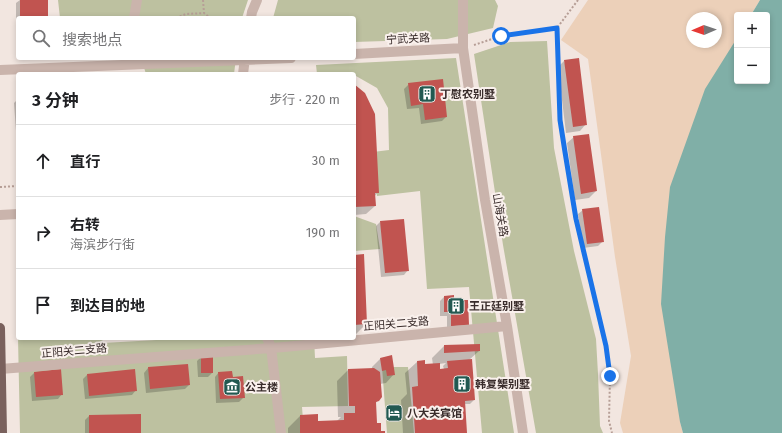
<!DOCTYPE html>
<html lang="zh">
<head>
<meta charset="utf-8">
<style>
  body { margin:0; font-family:"Fira Sans","Noto Sans SC",sans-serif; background:#f6f6f6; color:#202124 }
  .controls { position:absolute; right:12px; top:12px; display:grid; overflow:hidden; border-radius:4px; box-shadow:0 2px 6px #0003 }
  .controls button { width:36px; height:36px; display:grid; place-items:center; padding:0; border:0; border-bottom:1px solid #e0e0e0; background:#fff; color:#202124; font:20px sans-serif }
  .compass { position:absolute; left:686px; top:12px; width:36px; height:36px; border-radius:50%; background:#fff; box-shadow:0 2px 6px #0003; rotate:268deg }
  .stop { position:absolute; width:12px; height:12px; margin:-9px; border:3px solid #1a73e8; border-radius:50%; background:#fff }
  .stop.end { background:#1a73e8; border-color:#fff; box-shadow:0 1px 4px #0008 }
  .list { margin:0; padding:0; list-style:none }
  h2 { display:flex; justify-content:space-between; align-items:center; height:52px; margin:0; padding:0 16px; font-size:17px }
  h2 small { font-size:13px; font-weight:400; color:#757577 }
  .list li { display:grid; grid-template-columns:26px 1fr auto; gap:12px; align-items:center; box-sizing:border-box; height:72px; padding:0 16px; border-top:1px solid #e0e0e0 }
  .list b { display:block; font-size:15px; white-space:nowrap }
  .list p { margin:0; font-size:13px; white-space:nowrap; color:#757577 }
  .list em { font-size:13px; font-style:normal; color:#757577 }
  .icon { flex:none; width:22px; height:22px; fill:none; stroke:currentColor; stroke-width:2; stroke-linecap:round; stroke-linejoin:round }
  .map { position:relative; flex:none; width:782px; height:433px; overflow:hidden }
  .search { position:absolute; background:#fff; box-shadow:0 2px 6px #0003; left:16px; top:16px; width:340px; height:44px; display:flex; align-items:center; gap:10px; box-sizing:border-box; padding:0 14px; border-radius:4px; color:#757577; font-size:15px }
  .panel { position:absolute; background:#fff; box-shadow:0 2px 6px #0003; left:16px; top:72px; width:340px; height:268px; border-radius:4px }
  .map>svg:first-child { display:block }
</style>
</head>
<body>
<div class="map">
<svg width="782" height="433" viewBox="0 0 782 433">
  <rect width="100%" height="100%" fill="#f2e6e0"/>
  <!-- green -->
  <path fill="#bdc1a0" d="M58,0H248L242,18H60Z
    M278,0H495L498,6L493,28L447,39L354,42V18H273Z
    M547,41L554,148L574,251L596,339L598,374L600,426L603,433H536L503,245L474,54L510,42Z
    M141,58H236L234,74H146Z
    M456,58L514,433H482L469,287L427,289L420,191L377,196L373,152L389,150L388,108L377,88L356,76H354V74H317L316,65Z
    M354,216L376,224L380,249L354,251Z
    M18,338H102L103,343L156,340V338H314L315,358L347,356L348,406L302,407L304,433H20Z
    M382,367H408L414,433H387Z"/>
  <!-- sand -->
  <path fill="#ecd0b9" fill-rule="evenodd" d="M588,0H760L751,15H737V38L734,43L680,422L683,433H623L620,423L631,356L615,257L588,59L561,40ZM692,18H716V42H692Z"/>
  <!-- water -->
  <path fill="#80afa7" d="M760,0H782V433H683L680,422L661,304L665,237L670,187L705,89L737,38V81H767V15H751Z"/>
  <!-- shadow -->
  <path fill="#0003" fill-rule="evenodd" d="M20,0H47V18H18V47H16V3Z
    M564,61L586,124L580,131L566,133L558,67Z
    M409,84L446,117L442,121L421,124L419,108L407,109L404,89Z
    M354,86L378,192L374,197L375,206L366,214L354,215Z
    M18,99V145H17L14,103Z
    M574,137L596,191L589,198L575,200L567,143Z
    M583,210L603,241L598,246L583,248L578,214Z
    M380,222L408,270L404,275L381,277L376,226Z
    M354,256L366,324L354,336Z
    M444,297L453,302L468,325L447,330V316H440V301Z
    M103,338H125L103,340Z
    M444,346L479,351L469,360L474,400L470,404H464L466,433H403L401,400L407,394L405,373L417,362L424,365H433L432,358ZM446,363L443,366L444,369L439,370V364Z
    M202,356L212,373L208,377H198L197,361Z
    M391,357L394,374L386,383L380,384L378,400L375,404L376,424L380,432L384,433H288V428L300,416L317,415V422L337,421L341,417H338L337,381L348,370L372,369V367L380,359Z
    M148,368L189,385L185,389L146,393L144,373Z
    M219,372L232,378L244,397L239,402L216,403L215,377Z
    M34,373L62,394L58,399L32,401L30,377Z
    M87,375L136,390L132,395L85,399L83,379Z
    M89,416L140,433H85V420Z"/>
  <!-- building -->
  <path fill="#c15450" d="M20,0H48V18H20Z
    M579,58L587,125L573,127L564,60Z
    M443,79L447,117L425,120L423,104L411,106L408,83Z
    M354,84L365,93L375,114L379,193H375L376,206L354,207Z
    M589,134L597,191L581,194L573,136Z
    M599,207L604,242L587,244L582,209Z
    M404,219L409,271L385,273L380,221Z
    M364,254L367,324L354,325V255Z
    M454,295V300H468L469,325L451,326V312H444V296Z
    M480,344V351L444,353V345Z
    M201,355H213V373H201Z
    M392,355L395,375L387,376L386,370L382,371L380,358Z
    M472,359L475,400L465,401L467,433H415L412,387L418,386L417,361L425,360V364L440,363V369L448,368L447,361Z
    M188,364L190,385L150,389L148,367Z
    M374,368L380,372L382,397L379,401L376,402L377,423H381V431H385V433H300V415L318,414V421L344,420V413H355V406H349L348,369Z
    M61,369L63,395L36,397L34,372Z
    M135,369L137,391L89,396L87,374Z
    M232,371L233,377L243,376L245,398L220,399L218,372Z
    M141,414V433H89V415Z"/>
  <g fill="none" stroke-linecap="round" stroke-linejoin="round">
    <!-- path -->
    <path stroke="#b69e96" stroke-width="2" stroke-dasharray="2 2" stroke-linecap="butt" d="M203,0L204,13
      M578,0L557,28L558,76L560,120L575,219L606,346L610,376L609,421L612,433
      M176,18L186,14L204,13L210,18
      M474,45L501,36L557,28
      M0,187L18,186"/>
    <!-- street -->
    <path stroke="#cab4ac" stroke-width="10" d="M463,0V48L485,200L507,326L523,433
      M134,18L137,0
      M251,18L252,12L257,0
      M354,54L463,48
      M0,70L291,58
      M243,74L245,58
      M0,215L18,214
      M267,338L271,347L281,433
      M0,369L284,347L507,326"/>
    <!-- primary -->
    <path stroke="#7a615d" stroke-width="10" d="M0,328L2,433"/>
  </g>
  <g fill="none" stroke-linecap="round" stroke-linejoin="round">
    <!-- route -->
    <path stroke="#1a73e8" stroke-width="5" d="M501,36L557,28L560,120L565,152L576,219L606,346L610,376"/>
  </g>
  <!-- icons -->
  <defs>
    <symbol id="building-square" viewBox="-11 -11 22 22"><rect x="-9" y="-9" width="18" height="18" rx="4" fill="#225951" stroke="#faf1ed"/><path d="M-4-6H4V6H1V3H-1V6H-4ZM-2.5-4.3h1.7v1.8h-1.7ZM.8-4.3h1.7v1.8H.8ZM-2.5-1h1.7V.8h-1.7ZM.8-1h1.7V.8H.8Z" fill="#fff"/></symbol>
    <symbol id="museum-square" viewBox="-11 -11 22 22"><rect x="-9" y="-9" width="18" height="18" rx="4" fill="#225951" stroke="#faf1ed"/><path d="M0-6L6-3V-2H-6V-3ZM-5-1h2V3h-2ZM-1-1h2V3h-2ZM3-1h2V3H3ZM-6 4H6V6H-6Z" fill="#fff"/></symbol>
    <symbol id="hotel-square" viewBox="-11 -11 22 22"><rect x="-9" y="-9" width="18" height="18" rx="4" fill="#225951" stroke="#faf1ed"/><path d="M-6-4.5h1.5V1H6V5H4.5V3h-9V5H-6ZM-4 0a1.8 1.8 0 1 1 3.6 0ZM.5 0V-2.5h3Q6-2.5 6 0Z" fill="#fff"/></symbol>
  </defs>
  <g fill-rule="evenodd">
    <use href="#building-square" x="417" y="84" width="20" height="20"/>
    <use href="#building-square" x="446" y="296" width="20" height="20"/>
    <use href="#building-square" x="452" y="374" width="20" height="20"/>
    <use href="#museum-square" x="222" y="377" width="20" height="20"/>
    <use href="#hotel-square" x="384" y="403" width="20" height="20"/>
  </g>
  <g text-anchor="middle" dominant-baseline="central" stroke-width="4" stroke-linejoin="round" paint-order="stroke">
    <!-- street labels -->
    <g font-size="11" fill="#392c2b" stroke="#faf1ed">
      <text transform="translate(408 39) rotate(-3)">宁武关路</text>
      <text transform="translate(500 215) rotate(80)">山海关路</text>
      <text transform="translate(396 324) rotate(-5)">正阳关二支路</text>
      <text transform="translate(74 351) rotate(-5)">正阳关二支路</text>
    </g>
    <!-- poi labels -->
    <g font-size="11" font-weight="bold" fill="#392c2b" stroke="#faf1ed" text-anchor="start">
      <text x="440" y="94">丁慰农别墅</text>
      <text x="469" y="306">王正廷别墅</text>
      <text x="475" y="384">韩复榘别墅</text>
      <text x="245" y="387">公主楼</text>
      <text x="407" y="413">八大关宾馆</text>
    </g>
  </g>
</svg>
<div class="controls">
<button>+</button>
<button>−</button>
</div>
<svg class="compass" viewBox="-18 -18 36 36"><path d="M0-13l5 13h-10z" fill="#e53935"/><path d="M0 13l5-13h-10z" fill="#757577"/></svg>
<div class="stop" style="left:501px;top:36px"></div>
<div class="stop end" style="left:610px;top:376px"></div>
<div class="search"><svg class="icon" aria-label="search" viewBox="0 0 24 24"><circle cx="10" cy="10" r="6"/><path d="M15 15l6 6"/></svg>搜索地点</div>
<section class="panel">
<h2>3 分钟<small>步行 · 220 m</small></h2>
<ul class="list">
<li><svg class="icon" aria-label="ahead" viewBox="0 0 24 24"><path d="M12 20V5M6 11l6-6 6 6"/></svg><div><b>直行</b></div><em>30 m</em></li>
<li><svg class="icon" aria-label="right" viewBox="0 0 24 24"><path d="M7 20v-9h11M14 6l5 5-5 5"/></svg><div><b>右转</b><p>海滨步行街</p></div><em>190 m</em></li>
<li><svg class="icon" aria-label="arrive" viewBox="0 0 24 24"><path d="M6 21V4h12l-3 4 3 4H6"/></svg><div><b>到达目的地</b></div></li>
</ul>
</section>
</div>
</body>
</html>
